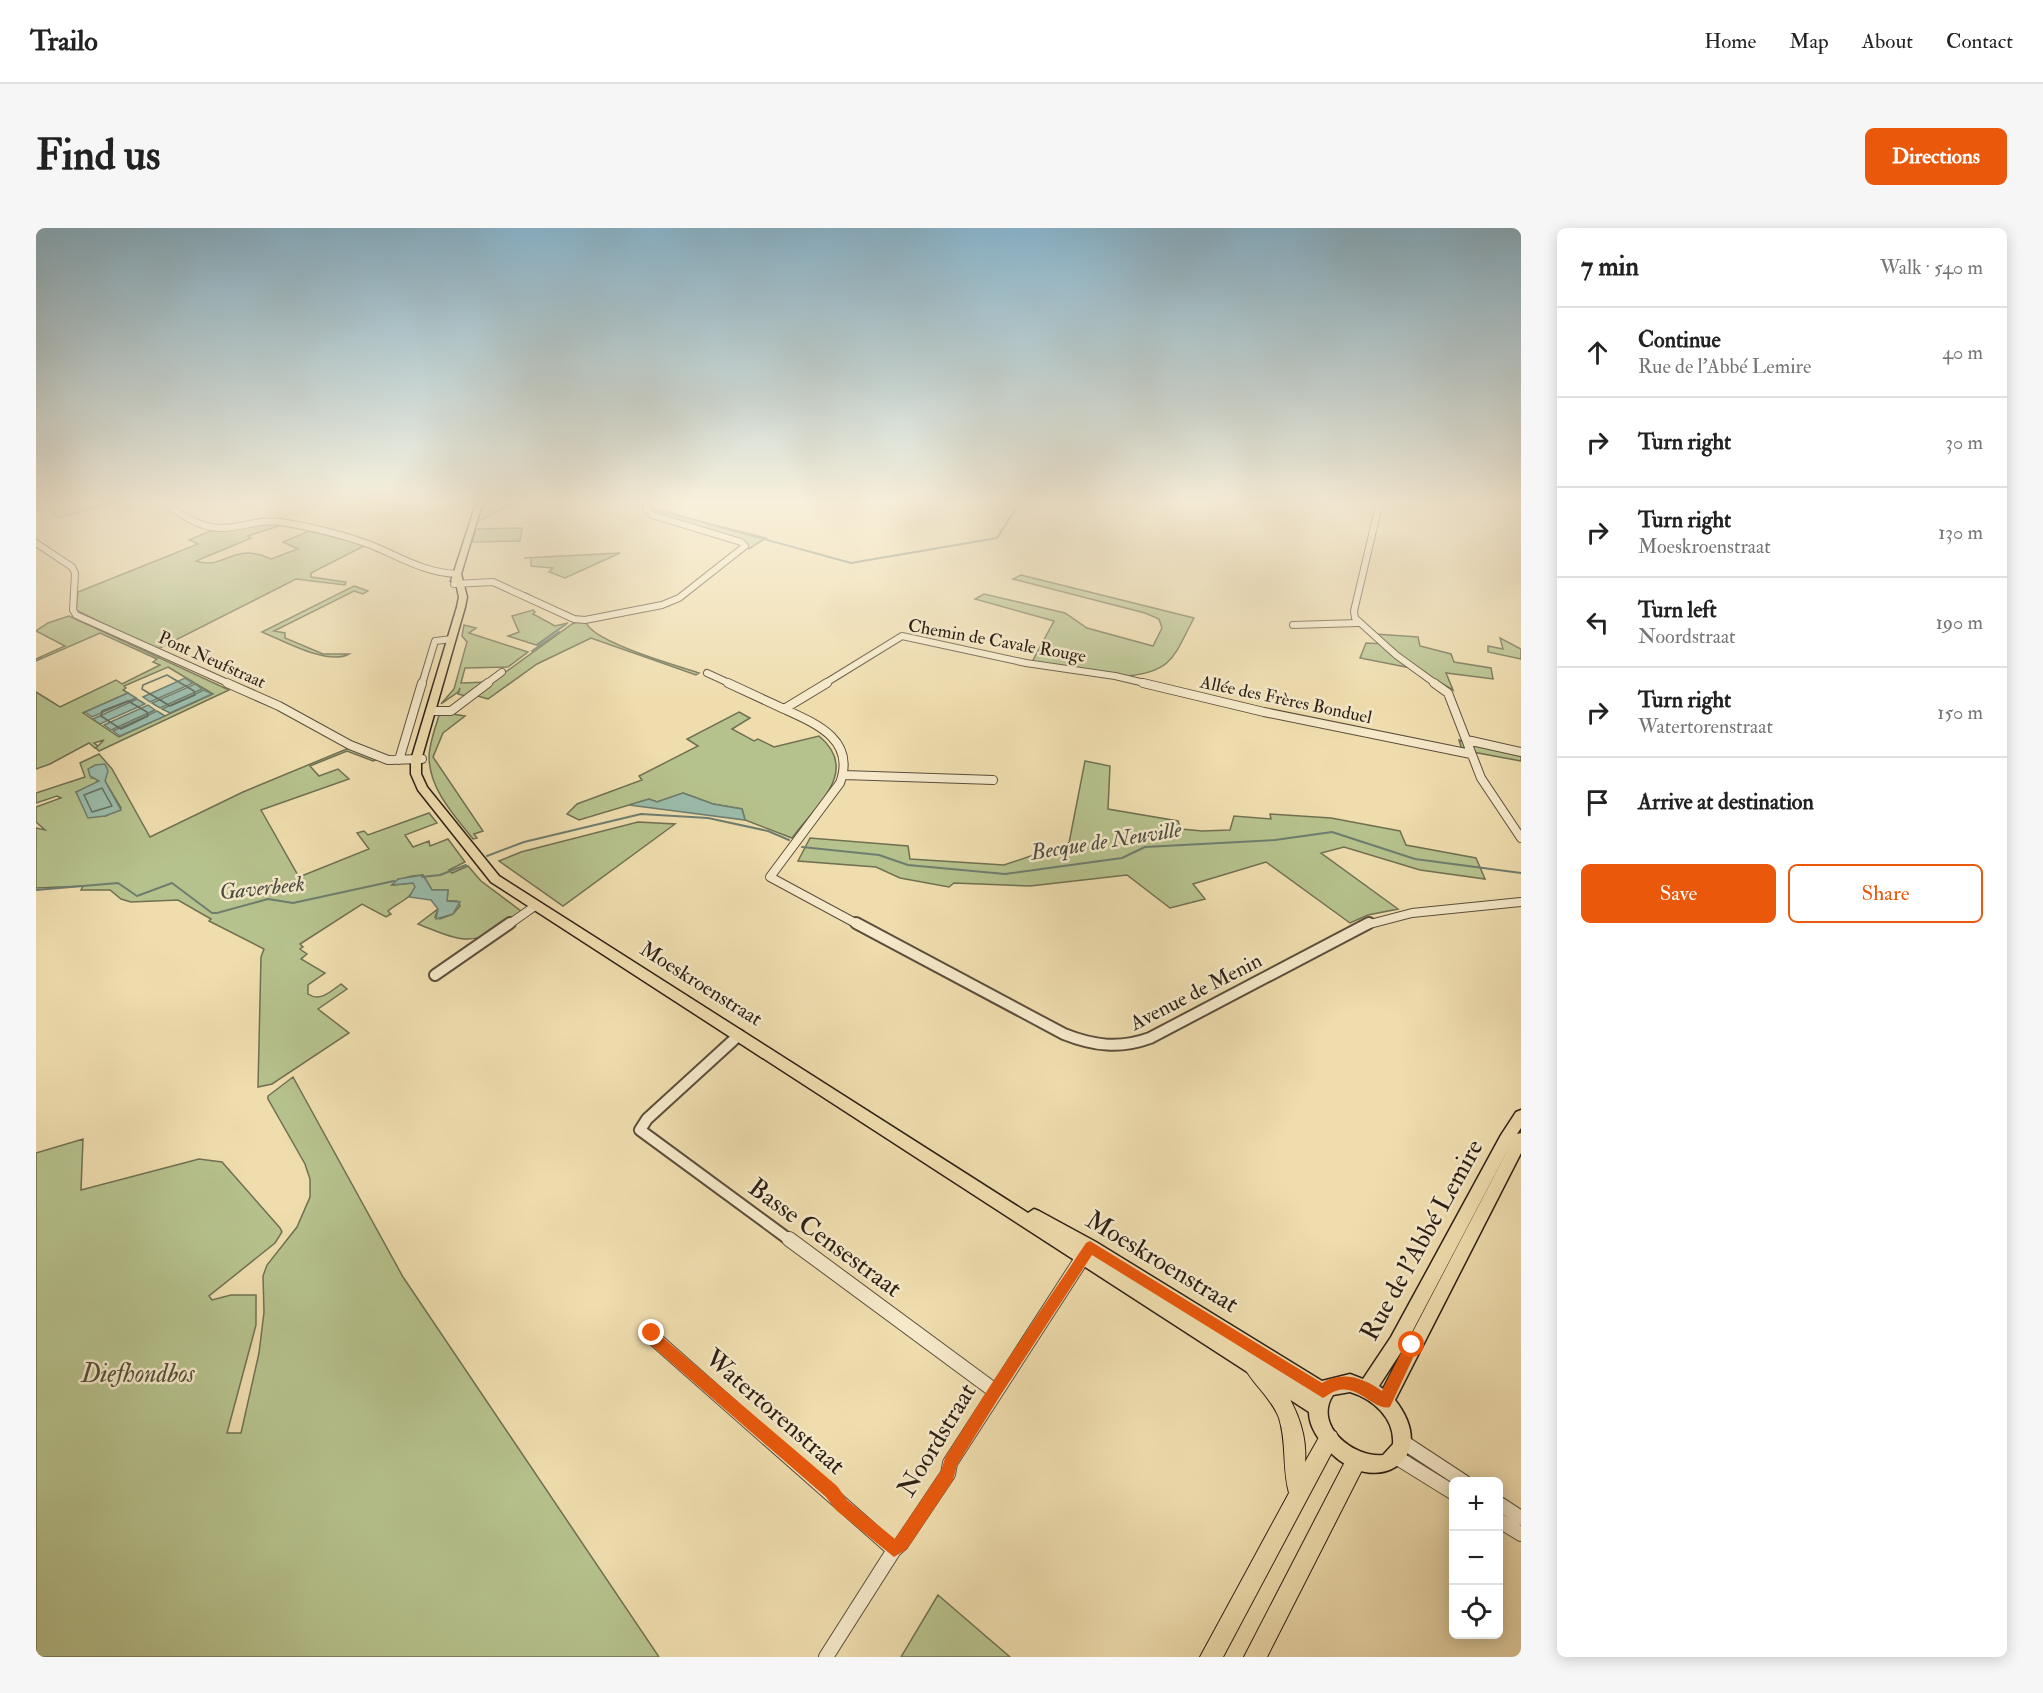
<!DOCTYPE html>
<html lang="en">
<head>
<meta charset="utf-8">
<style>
  body { margin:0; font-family:"IM FELL Double Pica",serif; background:#f6f6f6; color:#222 }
  .controls { position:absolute; right:18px; bottom:18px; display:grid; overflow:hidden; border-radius:9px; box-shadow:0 3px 15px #0003 }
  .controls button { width:54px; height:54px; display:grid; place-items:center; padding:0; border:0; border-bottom:2px solid #e0e0e0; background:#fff; color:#222; font:30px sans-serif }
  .stop { position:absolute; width:18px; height:18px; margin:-14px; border:4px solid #ea580c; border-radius:50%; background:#fff }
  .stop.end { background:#ea580c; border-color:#fff; box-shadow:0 2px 6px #0008 }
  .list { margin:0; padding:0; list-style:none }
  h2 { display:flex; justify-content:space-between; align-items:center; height:78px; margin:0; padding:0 24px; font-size:26px }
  h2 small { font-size:20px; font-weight:400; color:#767676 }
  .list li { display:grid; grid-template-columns:39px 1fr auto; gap:18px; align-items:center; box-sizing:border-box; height:90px; padding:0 24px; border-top:2px solid #e0e0e0 }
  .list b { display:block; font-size:22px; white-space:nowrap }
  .list p { margin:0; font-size:20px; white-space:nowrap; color:#767676 }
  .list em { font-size:20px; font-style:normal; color:#767676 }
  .actions { display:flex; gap:12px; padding:18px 24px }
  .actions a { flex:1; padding:14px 0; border:2px solid #ea580c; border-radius:9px; text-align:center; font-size:21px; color:#ea580c }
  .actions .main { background:#ea580c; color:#fff }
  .icon { flex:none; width:33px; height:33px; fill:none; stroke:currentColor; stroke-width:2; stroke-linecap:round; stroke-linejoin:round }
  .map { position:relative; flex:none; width:1485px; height:1429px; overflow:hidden; border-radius:9px }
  header { display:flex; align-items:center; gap:36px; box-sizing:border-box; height:84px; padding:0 30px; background:#fff; border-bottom:2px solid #e0e0e0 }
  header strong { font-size:28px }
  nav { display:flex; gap:33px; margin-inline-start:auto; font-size:21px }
  .intro { display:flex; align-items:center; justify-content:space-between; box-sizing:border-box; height:144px; padding:0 36px }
  h1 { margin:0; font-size:42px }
  .button { padding:15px 27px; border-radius:9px; background:#ea580c; color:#fff; font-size:21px; font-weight:700 }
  main { display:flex; gap:36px; padding:0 36px }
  aside { flex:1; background:#fff; border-radius:9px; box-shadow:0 3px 15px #0003 }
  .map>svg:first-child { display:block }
</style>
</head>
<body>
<header>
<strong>Trailo</strong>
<nav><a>Home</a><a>Map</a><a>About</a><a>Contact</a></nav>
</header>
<div class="intro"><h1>Find us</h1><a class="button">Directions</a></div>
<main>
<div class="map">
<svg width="1485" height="1429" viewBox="0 0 1485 1429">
  <rect width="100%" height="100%" fill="#efddae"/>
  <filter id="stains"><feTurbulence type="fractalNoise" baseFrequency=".00333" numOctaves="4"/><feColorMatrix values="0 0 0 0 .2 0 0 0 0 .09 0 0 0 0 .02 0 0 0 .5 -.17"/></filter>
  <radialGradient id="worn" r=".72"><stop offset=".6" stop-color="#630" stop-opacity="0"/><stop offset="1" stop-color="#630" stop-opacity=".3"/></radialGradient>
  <!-- green -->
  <path fill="#b6c28d" stroke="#707052" stroke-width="1.5" fill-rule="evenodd" d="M48,273L81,274L23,290L15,283Z
    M449,273H482L441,294Z
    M613,278C627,287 641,286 657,291C681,298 705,304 730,310L713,321L707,313L619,286Z
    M212,295L246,297L212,308L215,310L160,333C188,343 197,313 235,331L262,321L247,314L273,303L330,317L275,345V349L310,354L309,357L260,351L120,422L40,382L42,364L162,316L153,312L179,301Z
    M486,300L484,313L436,314L440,301Z
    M584,325L529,350L513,344L517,340L495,338V330H488Z
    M985,347L1158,390C1138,427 1138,443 1092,448V450L1040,439L996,434L1018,393L939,371L948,366L1029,385L1051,400L1117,418L1126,400L1123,391L1109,385L977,351Z
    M318,358L332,363L327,366L318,363L238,403L249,405V410L287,426H313C292,438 246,412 226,404Z
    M497,382L499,384L497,386L519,398L532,395L500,417L472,408L483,404L476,388Z
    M33,388L193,462L63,523L60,520L68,512L58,515L62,518L59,520L53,515L14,536L0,541V464L24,479L80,452L86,456L124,437L117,434L121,431L64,405L0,433V431L29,418L0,403L12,395ZM132,439L177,466L83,509L47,485L92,465L87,462L90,460L88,458Z
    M542,394H550C556,414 642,438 663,445L660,447L555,410L501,436L452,471L438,467L536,396Z
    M428,397L440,400L433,405L492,424L472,439L429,440L425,455L452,454L433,469L422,466L424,460L422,464L405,476L418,461L431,414L426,408Z
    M1339,406L1382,409L1384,418L1415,426L1418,434L1455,440L1457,451L1410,445L1417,462L1380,441L1324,430L1330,415L1351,416Z
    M1464,410L1485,421V431L1452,424V418L1467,421Z
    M404,484L429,488L407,505L397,529L447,603L438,606L441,610L437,611C418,587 394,562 393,530C393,515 400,498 404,484Z
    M703,484L714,490L696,501L718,513L722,511L738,519L783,508C825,543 780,577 756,610L709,592L706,581L677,576L647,565L621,574L613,571L543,592L531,586L541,576L606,552L603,548L662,518L651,511Z
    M1423,512L1485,525V533L1426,522Z
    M313,520L343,531L337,533L311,523L274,538L283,548L302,541L313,551L225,582L263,649L333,621L321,605L328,603L332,607L393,585L401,595L369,607L377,619L393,613L394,618L412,611L429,634L413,642L416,645L432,638L445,653L485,683C479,690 470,695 462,700C433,721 413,708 382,696L402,681L399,689L404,691L417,686L424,678L421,673H411L412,662H396L387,647C376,648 364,649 356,657L377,655L380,659C373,672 363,674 352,683L355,686L350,689L326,676L264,716L267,719L264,721L271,726L265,731L289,745L272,757V766C284,774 294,764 305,756L311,761L282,781L313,805L236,856L222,859L225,729L228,721L173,693L175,691L142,672L95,674L85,671L74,662H45L47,658L0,660V600L9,602L0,594V579L25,570L21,568L0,575V565L49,549L44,535L63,526L76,541L114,609L207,564ZM70,545L69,553L85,580L69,588L40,564L59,556L62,551L56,550Z
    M1049,533L1074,538L1072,581L1142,593L1145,601L1166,603L1194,602L1198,588L1235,591L1234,586L1295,590L1364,603L1370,617L1440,630L1449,651L1384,642L1308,619L1285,625L1362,681L1332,687L1314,695L1230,634L1157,656L1169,671L1134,680L1091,647L994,658L918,655L913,659L864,650L840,639L762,633L774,610L872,618L874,631L968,637L1033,615Z
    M602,594L639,596L527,678L463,633L485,624Z
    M257,849L367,1049L623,1429H0V925L47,911L45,962L163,931L186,934L244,1000L246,1004L239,1015L173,1068L176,1072L195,1067H220V1097L191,1205H205L223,1125L228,1084L227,1048L231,1037L261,999L274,969V951L269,936L232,871V868Z
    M902,1367L974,1429H865Z"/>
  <!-- water -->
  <path fill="#9abcab" stroke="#6e7d6f" stroke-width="1.5" d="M149,450L157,455L114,474L107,469Z
    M159,456L166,461L124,480L116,475Z
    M168,462L176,466L134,485L126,481Z
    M92,465L100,470L56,489L49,484Z
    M101,471L109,476L64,496L57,491Z
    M112,477L119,482L75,502L68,497Z
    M121,483L129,488L84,508L77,503Z
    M69,536L72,543L69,553L85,582L69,588L52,590L40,564L63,553L54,548L52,541L59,537Z
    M647,565L677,576L706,581L709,592L593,577L613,571L621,574Z
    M387,647L396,662H412L411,673L424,674L417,686L400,691L402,681L395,672L373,669L379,659L377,655L356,657L362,651Z"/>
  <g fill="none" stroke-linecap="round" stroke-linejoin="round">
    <!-- shore -->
    <path stroke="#626e60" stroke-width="1.5" d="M131,447L158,463L159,467L134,478L106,461L107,457Z
      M92,473L111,484L112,488L85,501L65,488L66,483Z
      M66,560L76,578L56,584L48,567Z"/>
    <!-- stream -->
    <path stroke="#6e7d6f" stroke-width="2" d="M609,276L606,280L612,286
      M619,281L815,335L961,310L985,273
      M660,353L683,335
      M490,365L499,370
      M647,370L659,361
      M501,417L530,396
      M496,423L523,404
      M766,619L843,627L872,637L969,646L1086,630L1109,619L1239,612L1296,604L1379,631L1485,645
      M451,628L488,614L605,586L672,590L732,603L753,612
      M386,649L404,647L430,637
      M0,662L82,655L101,668L136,655L176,685H181L232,671L257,675L358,653"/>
    <defs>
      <path id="minor-far3" d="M126,273C143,285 161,299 183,300C209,300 222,290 251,295C279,300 308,307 335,317C364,329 389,345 421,346
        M1344,273L1318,383L1319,390L1360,427L1400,456
        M0,315L36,339L39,345L37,382L40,387L194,456
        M418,356L457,354L538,391L549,392L626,377L643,370L709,318L705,314L616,287L610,280L617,273
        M1257,397L1322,395
        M671,445L695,456
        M386,456L399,413L416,411
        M450,456L466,444
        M788,456L866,408L990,435L1079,448L1113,456"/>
      <path id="minor-far2" d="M191,455L243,478L314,517L352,532L386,531
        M692,455L748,481L791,455
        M1107,455L1228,484L1435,526
        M1398,455L1412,465L1445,550L1485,610
        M748,481C781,496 820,512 804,555L734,649L823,697
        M395,483H415L452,455
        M1431,512L1485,524
        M363,532L386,455
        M808,547L957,552
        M472,697L499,678
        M1330,697L1376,685L1485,674"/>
      <path id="minor-far1" d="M820,695L1028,806C1058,818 1084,821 1114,810L1333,695
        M399,747L474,695
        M703,807L611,891L604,902L755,1013"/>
      <path id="minor" d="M753,1011L959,1163
        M616,1105L620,1112L858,1322
        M1367,1214L1428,1254
        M1360,1229L1418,1265
        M1462,1275L1485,1290
        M1462,1292L1485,1306
        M790,1429L858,1322L865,1316L912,1246L914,1235L1049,1026"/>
      <path id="major" d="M441,273H447L425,346L431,369L429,379L385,532V546L391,559L463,648L992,985L998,981L1003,983L1060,1014L1286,1153L1314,1146L1327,1151L1355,1109L1465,907L1480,884L1485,882V900L1481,906L1485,905V925L1359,1172C1406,1232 1338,1273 1291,1221C1282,1211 1273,1198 1273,1184L455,654L382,562L375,546V532L421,379L423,369L420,355L415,353ZM1477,912L1347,1161L1343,1158L1367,1121ZM1314,1164C1337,1171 1359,1190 1357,1216L1347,1227C1317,1230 1277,1197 1297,1167Z"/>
      <path id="highway" d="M1216,1125C1225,1129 1230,1137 1236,1144C1256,1169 1272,1202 1269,1234L1286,1204L1293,1201L1300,1204L1303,1211L1187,1429H1164L1253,1265C1246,1240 1251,1215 1243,1190C1235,1169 1215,1155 1206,1135L1209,1128Z
        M1320,1223L1327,1226L1330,1233L1327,1240L1231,1429H1208L1313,1226Z"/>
    </defs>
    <!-- minor-far3 casing -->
    <use href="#minor-far3" stroke="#5c4e3c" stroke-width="8"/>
    <!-- minor-far2 casing -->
    <use href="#minor-far2" stroke="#5c4e3c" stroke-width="10"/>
    <!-- minor-far1 casing -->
    <use href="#minor-far1" stroke="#5c4e3c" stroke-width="14"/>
    <!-- minor casing -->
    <use href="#minor" stroke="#5c4e3c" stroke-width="16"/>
    <!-- major casing -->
    <use href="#major" stroke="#2b1f16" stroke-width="3"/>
    <!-- highway casing -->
    <use href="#highway" stroke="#2b1f16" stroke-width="2"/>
    <!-- minor-far3 -->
    <use href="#minor-far3" stroke="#f5e9ca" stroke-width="6"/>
    <!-- minor-far2 -->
    <use href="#minor-far2" stroke="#f5e9ca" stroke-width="8"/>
    <!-- minor-far1 -->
    <use href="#minor-far1" stroke="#f5e9ca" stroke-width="10"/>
    <!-- minor -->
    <use href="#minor" stroke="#f5e9ca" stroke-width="14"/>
    <!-- major -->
    <use href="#major" fill="#efddae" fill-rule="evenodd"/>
    <!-- highway -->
    <use href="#highway" fill="#efddae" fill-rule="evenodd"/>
  </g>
  <!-- sky -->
  <linearGradient id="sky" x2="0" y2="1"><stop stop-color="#89b7d0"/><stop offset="0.58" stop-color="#f8f0db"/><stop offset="1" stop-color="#f8f0db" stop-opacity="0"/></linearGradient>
  <rect width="1485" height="473" fill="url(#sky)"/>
  <!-- route -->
  <path fill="#ea580c" d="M1054,1013L1286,1155C1307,1142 1328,1150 1346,1163L1371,1113L1376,1111L1383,1117L1354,1179C1339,1184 1322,1155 1300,1163C1295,1164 1291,1168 1287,1170L1056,1027L964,1168L921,1237L917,1252L871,1321L858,1329L800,1282L790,1269L615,1117L609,1105L616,1098L621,1100L625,1108L801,1258L811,1272L859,1311L905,1243L909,1230L954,1158L1050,1015Z"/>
  <g text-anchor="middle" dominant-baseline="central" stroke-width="5" stroke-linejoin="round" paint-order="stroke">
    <!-- far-street labels -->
    <g font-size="18" fill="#2b1f16" stroke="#f5e9ca">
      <text transform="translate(961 413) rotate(10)">Chemin de Cavale Rouge</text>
      <text transform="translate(176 432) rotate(24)">Pont Neufstraat</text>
      <text transform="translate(1250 472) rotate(12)">Allée des Frères Bonduel</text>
    </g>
    <!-- street labels -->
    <g font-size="21" fill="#2b1f16" stroke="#f5e9ca">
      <text transform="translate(665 756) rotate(32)">Moeskroenstraat</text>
      <text transform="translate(1160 764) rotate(-27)">Avenue de Menin</text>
    </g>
    <!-- water labels -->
    <g font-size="22" font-style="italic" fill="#4c4e43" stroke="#f5e9ca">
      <text transform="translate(1070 613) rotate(-9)">Becque de Neuville</text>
      <text transform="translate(226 660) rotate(-6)">Gaverbeek</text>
    </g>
    <!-- near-street labels -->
    <g font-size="26" fill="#2b1f16" stroke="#f5e9ca">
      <text transform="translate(789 1010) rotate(36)">Basse Censestraat</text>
      <text transform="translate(1386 1012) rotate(-61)">Rue de l'Abbé Lemire</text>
      <text transform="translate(1126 1034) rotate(31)">Moeskroenstraat</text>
      <text transform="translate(739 1184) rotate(41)">Watertorenstraat</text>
      <text transform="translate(901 1212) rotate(-59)">Noordstraat</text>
    </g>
    <!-- near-park labels -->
    <g font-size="26" font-style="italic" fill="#55503a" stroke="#f5e9ca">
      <text x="102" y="1146">Diefhondbos</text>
    </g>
  </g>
  <rect width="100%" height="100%" filter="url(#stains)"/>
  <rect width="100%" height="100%" fill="url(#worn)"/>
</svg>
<div class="controls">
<button>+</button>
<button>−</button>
<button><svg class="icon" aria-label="locate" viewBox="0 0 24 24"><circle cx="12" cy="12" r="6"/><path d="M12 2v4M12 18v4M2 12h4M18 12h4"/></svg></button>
</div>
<div class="stop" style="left:1376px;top:1117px"></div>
<div class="stop end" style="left:616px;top:1105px"></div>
</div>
<aside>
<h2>7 min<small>Walk · 540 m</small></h2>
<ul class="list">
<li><svg class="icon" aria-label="ahead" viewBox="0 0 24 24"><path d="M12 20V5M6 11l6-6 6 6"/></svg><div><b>Continue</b><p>Rue de l'Abbé Lemire</p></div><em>40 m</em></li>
<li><svg class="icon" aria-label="right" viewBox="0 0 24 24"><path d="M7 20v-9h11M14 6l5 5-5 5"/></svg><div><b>Turn right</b></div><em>30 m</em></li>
<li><svg class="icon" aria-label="right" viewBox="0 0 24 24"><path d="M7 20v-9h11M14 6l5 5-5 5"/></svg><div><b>Turn right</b><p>Moeskroenstraat</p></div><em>130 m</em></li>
<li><svg class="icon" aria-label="left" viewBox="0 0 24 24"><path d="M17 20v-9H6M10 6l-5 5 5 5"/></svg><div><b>Turn left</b><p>Noordstraat</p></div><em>190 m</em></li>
<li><svg class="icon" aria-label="right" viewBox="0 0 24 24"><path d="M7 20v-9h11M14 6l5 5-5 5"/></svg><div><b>Turn right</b><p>Watertorenstraat</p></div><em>150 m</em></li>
<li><svg class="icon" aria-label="arrive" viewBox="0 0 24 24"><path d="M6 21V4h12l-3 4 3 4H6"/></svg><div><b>Arrive at destination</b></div></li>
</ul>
<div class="actions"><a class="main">Save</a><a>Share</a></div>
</aside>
</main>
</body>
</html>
